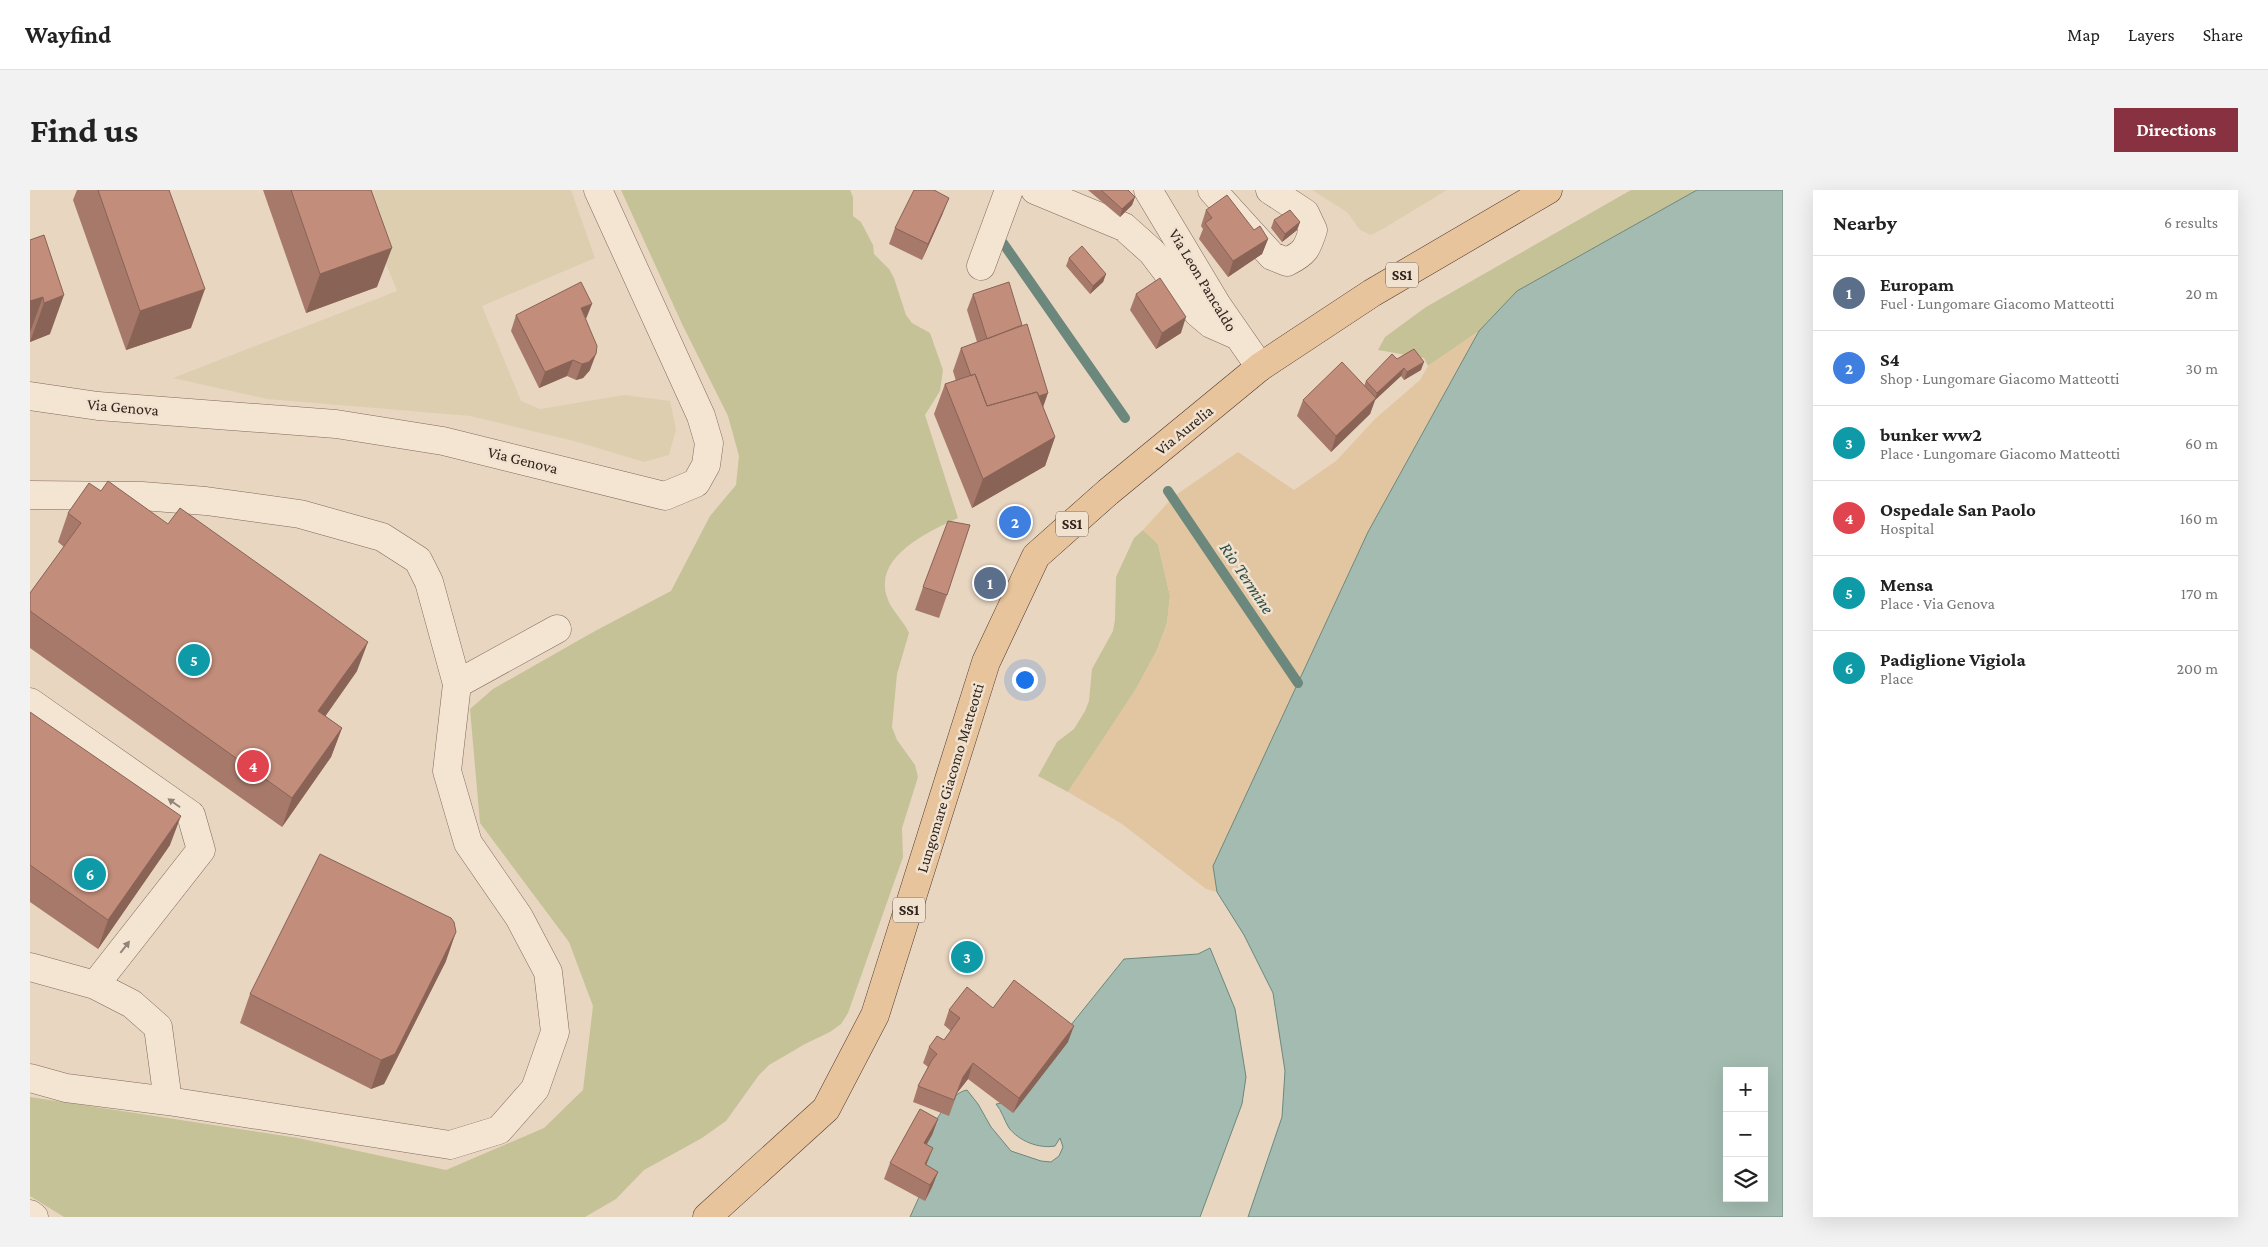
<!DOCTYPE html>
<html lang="en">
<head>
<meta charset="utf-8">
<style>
  body { margin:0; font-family:"Crimson Pro",serif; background:#f2f2f2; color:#222 }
  .controls { position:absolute; right:15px; bottom:15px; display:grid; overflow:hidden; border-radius:0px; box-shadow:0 5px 20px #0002 }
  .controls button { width:45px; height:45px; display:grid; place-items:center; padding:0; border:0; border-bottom:1px solid #e0e0e0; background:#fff; color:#222; font:25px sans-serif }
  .you { position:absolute; left:994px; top:489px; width:18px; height:18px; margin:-12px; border:4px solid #fff; border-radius:50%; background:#1a73e8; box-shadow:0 0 0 8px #1a73e833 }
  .badge { display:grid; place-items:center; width:32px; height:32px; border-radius:50%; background:#883241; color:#fff; font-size:16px; font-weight:700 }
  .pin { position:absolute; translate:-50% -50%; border:2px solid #fff; box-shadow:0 1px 5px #0006 }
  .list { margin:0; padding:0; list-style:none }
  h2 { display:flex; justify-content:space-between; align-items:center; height:65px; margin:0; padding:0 20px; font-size:21px }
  h2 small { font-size:16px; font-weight:400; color:#767676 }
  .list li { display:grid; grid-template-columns:32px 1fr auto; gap:15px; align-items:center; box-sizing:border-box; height:75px; padding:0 20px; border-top:1px solid #e0e0e0 }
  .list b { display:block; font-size:19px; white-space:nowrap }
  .list p { margin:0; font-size:16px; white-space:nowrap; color:#767676 }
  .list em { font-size:16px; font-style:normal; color:#767676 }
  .icon { flex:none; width:28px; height:28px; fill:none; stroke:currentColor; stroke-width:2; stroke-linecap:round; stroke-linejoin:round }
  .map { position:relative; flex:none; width:1753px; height:1027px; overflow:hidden; border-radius:0px }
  header { display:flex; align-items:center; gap:30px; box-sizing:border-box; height:70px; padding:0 25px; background:#fff; border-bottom:1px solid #e0e0e0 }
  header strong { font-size:24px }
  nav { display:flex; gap:28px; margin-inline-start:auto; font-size:18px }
  .intro { display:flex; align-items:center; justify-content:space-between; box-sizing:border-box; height:120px; padding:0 30px }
  h1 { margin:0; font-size:35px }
  .button { padding:12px 22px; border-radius:0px; background:#883241; color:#fff; font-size:18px; font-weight:700 }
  main { display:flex; gap:30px; padding:0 30px }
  aside { flex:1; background:#fff; border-radius:0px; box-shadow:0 5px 20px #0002 }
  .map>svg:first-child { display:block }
</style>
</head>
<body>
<header>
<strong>Wayfind</strong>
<nav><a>Map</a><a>Layers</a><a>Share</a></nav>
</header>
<div class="intro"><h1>Find us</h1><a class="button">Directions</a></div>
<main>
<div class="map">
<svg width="1753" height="1027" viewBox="0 0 1753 1027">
  <rect width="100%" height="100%" fill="#e8d6c1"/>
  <!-- farmland -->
  <path fill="#ddceb0" d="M327,0H541L565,68L452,116L491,211L510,219L594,205L640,211L646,240L639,265L614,272L544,251L440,226L237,209L143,188L367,101Z
    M1282,0H1417L1351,40L1341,45L1330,40L1317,22Z"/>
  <!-- green -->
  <path fill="#c5c297" d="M591,0H820L823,7V26L831,32L843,55L844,64L859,79L864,88L876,125L882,133L900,143L913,180L910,201L895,225L928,328C900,341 843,366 857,407C861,421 873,429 879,443L867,484L862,537L867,550L885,575L888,587L872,638L873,667L818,823L811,834L800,842L775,854L739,875L729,885L696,931L672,948L614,980L586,1009L555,1027H34L0,1006V907L268,948L416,980L514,938L553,900L563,816L539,752L450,633L440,519L463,499L565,441L641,401L680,326L706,295L709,266L698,226L653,136Z
    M1601,0H1667L1487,101L1449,141L1398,176L1394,168L1348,160L1355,147L1396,117Z
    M1113,340L1128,354L1140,406L1137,433L1127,460L1105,501L1038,602L1008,586L1027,552L1044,539L1055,521L1059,511L1062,479L1083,441L1085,430L1086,387L1104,348Z"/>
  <!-- sand -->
  <path fill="#e1c6a1" d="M1449,141L1338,342L1183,676L1187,702L1176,699L1092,634L1038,602L1105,500L1127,460L1137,433L1140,406L1128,354L1113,340L1143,307L1208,262L1264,300L1306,271L1345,229L1390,190L1398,176Z"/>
  <!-- water -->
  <path fill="#a3bbb0" stroke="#6c887c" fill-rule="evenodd" d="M1667,0H1753V1027H1218L1252,927L1255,881L1243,803L1214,745L1187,702L1183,676L1338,342L1449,141L1487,101ZM1697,881H1734V1008H1697Z
    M1180,758L1205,819L1216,887L1212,914L1170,1027H880L900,983L890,962C900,944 915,904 937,900L948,914L961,937L981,961L1011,971L1021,972L1029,966L1033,957L1030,948L1025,956C1009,959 989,951 979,938C974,930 972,921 966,914L979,912L1094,769L1168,764Z"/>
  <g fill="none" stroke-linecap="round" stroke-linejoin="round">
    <!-- stream -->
    <path stroke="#6c887c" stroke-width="10" d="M973,53L1095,228
      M1138,301L1268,493"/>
    <defs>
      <path id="minor" d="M1005,0L1094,37L1122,62L1168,123L1181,134L1206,145
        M1118,0L1187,115L1230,177
        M1182,0L1242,66L1257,72C1275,63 1277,59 1283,40L1275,23L1240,0
        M951,76L979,0
        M0,206L68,216L306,234L413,251L635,306L666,293L676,275L679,253L671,226L568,0
        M0,305L112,306L176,311L270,324L352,347L388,370L399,392L427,494L417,581L438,653L489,727L518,782L525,842L505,899L469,940L420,955L138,911L36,898L0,888
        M427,494L527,439
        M0,512L161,625L171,660L65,795
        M0,777L65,795L102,814L128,837L138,911
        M0,1024L4,1027"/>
      <path id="major" d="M677,1027L796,919L845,825L956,472L1006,366L1078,302L1230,177L1342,103L1518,0"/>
    </defs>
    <!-- minor casing -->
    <use href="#minor" stroke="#80685b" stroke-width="29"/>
    <!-- major casing -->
    <use href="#major" stroke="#4e382f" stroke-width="29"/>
    <!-- minor -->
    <use href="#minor" stroke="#f4e5d3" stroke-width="28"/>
    <!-- major -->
    <use href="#major" stroke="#e8c49c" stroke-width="28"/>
  </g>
  <!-- wall -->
  <path fill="#a7796a" d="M47,0H139L161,138L96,160L43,10Z
    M233,0H341L347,97L276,123Z
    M1058,0H1098L1105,7L1102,15L1090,27Z
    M1176,20L1224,40L1238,49L1232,64L1198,87L1169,49L1173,39L1171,36Z
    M913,23L892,70L859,54L865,38Z
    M1244,30L1270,32L1267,40L1252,52L1241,38Z
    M14,45L20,144L0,152V50Z
    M1039,68L1076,84L1073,92L1060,104L1036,76Z
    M943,104L1013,218L1025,247L1015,276L942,318L904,224L915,194L926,191L923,181L931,158L947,152L937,120Z
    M1106,104L1151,143L1126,159L1100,120Z
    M486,125L556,129L560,180L553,188L546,190L537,186L509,198L481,141Z
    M1367,169L1391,180L1374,190L1371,186L1344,211L1340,224L1301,262L1267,226L1273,210L1334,196L1336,191Z
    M38,323L327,481L295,526L312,538L301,567L252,637L0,458V403L34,357L28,352Z
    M893,397L917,405L909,428L885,420Z
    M0,522L140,655L68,759L0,712Z
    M416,771L354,894L341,899L210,833L220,804Z
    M963,818L1038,852L983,923L938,889L927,903L919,926L883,912L888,896L898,877L893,873L899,857L914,850L921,841L914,835L919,820Z
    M908,929L902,945L897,954L896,975L908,982L902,997L895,1011L854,989L860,973Z"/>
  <!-- shaded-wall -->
  <path fill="#886356" d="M1105,7L1102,15L1090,27L1092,19Z
    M919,8L913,23L892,70L898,54Z
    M1270,32L1267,40L1252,52L1255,44Z
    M1238,49L1232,64L1198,87L1203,71Z
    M362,58L347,97L276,123L290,84Z
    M1076,84L1073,92L1060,104L1063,96Z
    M175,99L161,138L96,160L110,121Z
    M34,105L20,144L0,152L14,113Z
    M13,107L0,142V111Z
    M562,114L556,129L551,118Z
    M1156,127L1151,143L1126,159L1132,143Z
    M566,164L560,180L553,188L546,190L552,174Z
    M543,170L537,186L509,198L515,182Z
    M1394,172L1391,180L1374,190L1377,182Z
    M1374,178L1371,186L1344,211L1347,203Z
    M1018,203L1010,226L955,223Z
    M1346,208L1340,224L1301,262L1306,246Z
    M1025,247L1015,276L942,318L953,289Z
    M338,452L327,481L278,551L288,521Z
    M312,538L301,567L252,637L262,608Z
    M151,626L140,655L68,759L78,730Z
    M426,742L416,771L354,894L341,899L351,870Z
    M1044,836L1038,852L983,923L989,908Z
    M943,873L938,889L927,903L919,926L933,887Z
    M908,929L902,945L888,969L894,953Z
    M903,958L897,973L889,990L895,974Z
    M908,982L902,997L895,1011L900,995Z"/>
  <!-- building -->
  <path fill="#c28d7b" stroke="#886356" d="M68,0H139L175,99L110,121Z
    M261,0H341L362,58L290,84Z
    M884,0H904L919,8L898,54L865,38Z
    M1071,0H1098L1105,7L1092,19Z
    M1197,5L1224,40L1230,36L1238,49L1203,71L1175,33L1182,28L1176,20Z
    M1260,20L1270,32L1255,44L1244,30Z
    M14,45L34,105L14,113L13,107L0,111V50Z
    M1052,56L1076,84L1063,96L1039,68Z
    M1130,88L1156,127L1132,143L1106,104Z
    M551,92L562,114L551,118L567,156L566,164L559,172L552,174L543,170L515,182L486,125Z
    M979,92L992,135L957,149L943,104Z
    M997,134L1018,203L1009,206L1007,202L957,216L945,184L941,186L931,158Z
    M1384,159L1394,172L1377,182L1374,178L1347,203L1336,191L1362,164L1367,169Z
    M1312,172L1346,208L1306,246L1273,210Z
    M945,184L957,216L1007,202L1025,247L953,289L915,194Z
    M78,291L138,334L150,318L338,452L288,521L312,538L262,608L0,421V403L51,333L38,323L59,293L71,301Z
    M918,331L940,335L917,405L893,397Z
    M0,522L151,626L78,730L0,675Z
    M290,664L421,728L424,732L426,742L365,864L351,870L220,804Z
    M984,790L1044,836L989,908L943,873L933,887L924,910L888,896L902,870L907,864L899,857L907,846L914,850L930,828L919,820L937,797L963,818Z
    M890,919L908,929L894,953L903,958L895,974L908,982L900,995L860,973Z"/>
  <!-- one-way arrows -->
  <defs><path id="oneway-solid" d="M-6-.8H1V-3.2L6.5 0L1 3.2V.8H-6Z" transform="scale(1.25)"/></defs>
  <g fill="#928478">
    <use href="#oneway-solid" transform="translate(144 613) rotate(-145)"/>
    <use href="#oneway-solid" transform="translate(95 757) rotate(-52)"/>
  </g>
  <g text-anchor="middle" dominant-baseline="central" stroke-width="5" stroke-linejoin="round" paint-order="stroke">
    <!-- shield labels -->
    <g fill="#f1e2d0" stroke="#6b5d53" stroke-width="1">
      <rect x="1356" y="72.5" width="32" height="25" rx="4"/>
      <rect x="1026" y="321.5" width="32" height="25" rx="4"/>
      <rect x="863" y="707.5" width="32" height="25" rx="4"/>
    </g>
    <g font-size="15" font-weight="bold" fill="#31241d">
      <text x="1372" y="85">SS1</text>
      <text x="1042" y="334">SS1</text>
      <text x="879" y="720">SS1</text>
    </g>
    <!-- street labels -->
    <g font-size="16" fill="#31241d" stroke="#f1e2d0">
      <text transform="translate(1173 90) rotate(59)">Via Leon Pancaldo</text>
      <text transform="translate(93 217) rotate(5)">Via Genova</text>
      <text transform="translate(1154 240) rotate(-39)">Via Aurelia</text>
      <text transform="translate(493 270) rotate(14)">Via Genova</text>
      <text transform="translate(920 588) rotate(-73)">Lungomare Giacomo Matteotti</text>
    </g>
    <!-- water labels -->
    <g font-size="18" font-style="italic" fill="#2e4f48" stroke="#f1e2d0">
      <text transform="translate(1217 388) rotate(56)">Rio Termine</text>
    </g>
  </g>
</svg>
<div class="controls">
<button>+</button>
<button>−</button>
<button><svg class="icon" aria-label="layers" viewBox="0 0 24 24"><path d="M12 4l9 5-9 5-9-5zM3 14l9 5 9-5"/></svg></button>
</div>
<div class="you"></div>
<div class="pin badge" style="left:960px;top:393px;background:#5c6f8a">1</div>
<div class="pin badge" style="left:985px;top:332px;background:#3f7fe0">2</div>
<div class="pin badge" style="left:937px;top:767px;background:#0f9aa8">3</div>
<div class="pin badge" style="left:223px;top:576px;background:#e0444e">4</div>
<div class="pin badge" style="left:164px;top:470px;background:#0f9aa8">5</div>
<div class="pin badge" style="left:60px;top:684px;background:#0f9aa8">6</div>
</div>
<aside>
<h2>Nearby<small>6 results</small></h2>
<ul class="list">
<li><span class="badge" style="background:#5c6f8a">1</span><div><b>Europam</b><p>Fuel · Lungomare Giacomo Matteotti</p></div><em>20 m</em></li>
<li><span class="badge" style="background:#3f7fe0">2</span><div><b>S4</b><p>Shop · Lungomare Giacomo Matteotti</p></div><em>30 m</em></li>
<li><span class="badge" style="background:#0f9aa8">3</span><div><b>bunker ww2</b><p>Place · Lungomare Giacomo Matteotti</p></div><em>60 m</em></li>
<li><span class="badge" style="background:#e0444e">4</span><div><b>Ospedale San Paolo</b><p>Hospital</p></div><em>160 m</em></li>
<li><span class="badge" style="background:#0f9aa8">5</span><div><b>Mensa</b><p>Place · Via Genova</p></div><em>170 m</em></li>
<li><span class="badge" style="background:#0f9aa8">6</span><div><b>Padiglione Vigiola</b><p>Place</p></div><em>200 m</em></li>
</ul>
</aside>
</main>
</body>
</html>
